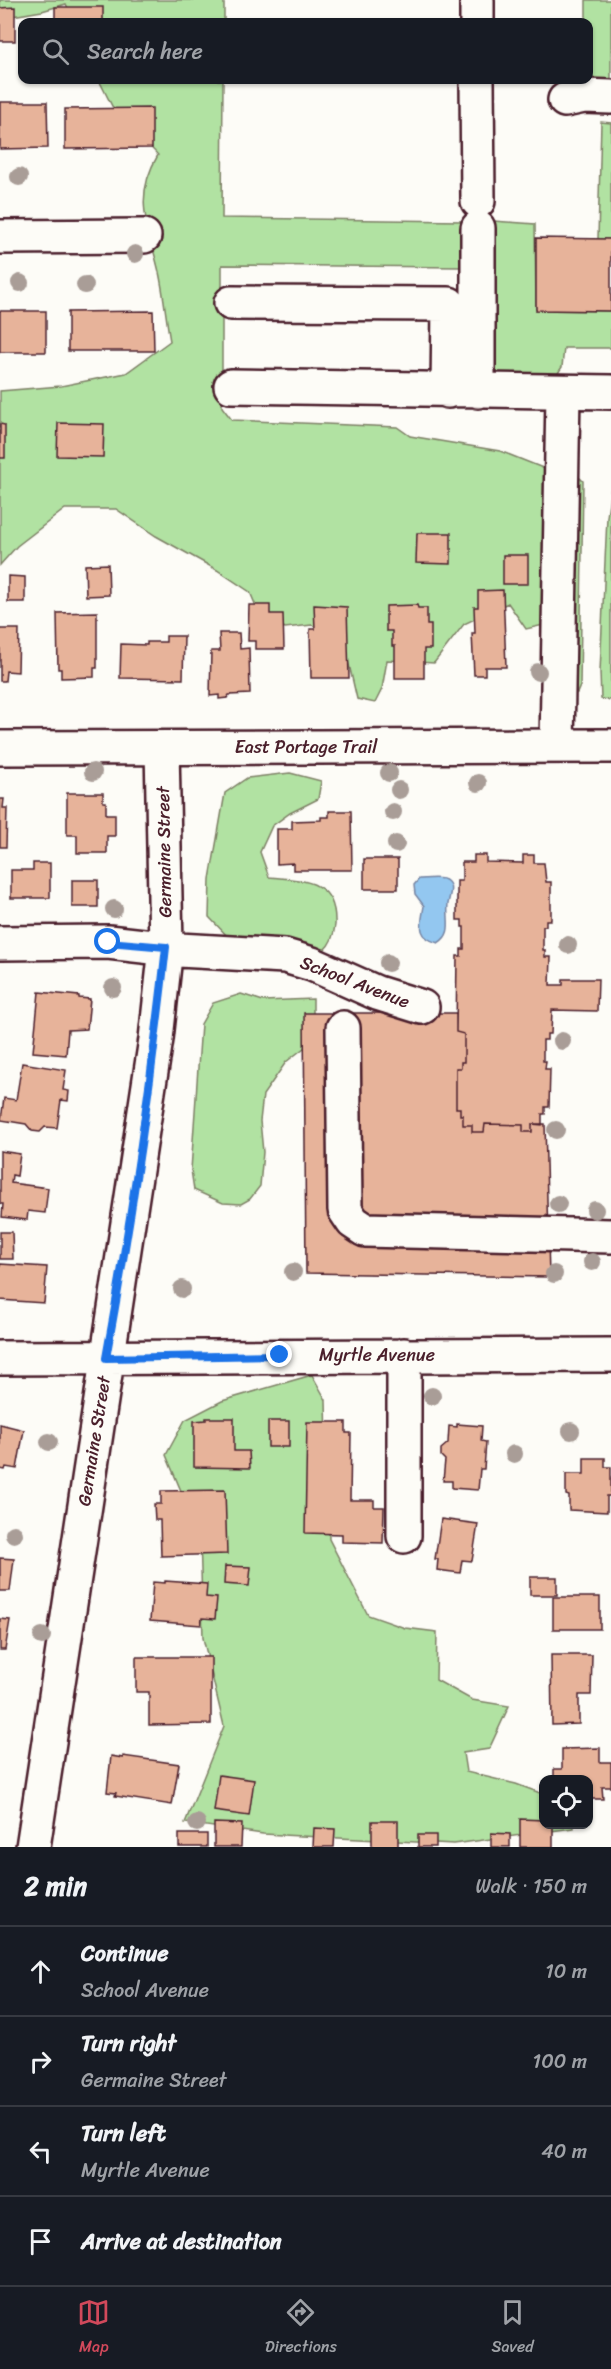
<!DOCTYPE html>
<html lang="en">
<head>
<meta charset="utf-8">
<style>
  body { margin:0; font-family:Sriracha,sans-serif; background:#242831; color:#f1f3f6 }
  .controls { position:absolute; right:18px; bottom:18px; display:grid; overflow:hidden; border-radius:12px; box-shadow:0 2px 4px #0004 }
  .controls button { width:54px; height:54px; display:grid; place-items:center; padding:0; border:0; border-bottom:2px solid #363941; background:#171b24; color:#f1f3f6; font:30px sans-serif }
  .stop { position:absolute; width:18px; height:18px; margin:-14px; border:4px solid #1a73e8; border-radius:50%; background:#fff }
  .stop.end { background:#1a73e8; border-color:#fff; box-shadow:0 2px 6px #0008 }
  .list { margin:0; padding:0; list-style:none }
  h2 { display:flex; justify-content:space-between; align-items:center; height:78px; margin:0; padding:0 24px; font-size:26px }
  h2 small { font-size:20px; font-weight:400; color:#9ea1a6 }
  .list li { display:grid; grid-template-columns:39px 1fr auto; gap:18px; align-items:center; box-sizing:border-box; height:90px; padding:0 24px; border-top:2px solid #363941 }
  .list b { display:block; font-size:22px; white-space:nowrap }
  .list p { margin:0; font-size:20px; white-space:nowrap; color:#9ea1a6 }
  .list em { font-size:20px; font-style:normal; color:#9ea1a6 }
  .icon { flex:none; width:33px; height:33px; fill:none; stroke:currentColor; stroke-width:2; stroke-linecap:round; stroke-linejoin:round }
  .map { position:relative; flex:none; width:611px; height:1847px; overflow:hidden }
  .search { position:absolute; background:#171b24; box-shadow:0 2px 4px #0004; left:18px; right:18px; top:18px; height:66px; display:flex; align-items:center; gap:15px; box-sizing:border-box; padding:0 21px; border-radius:12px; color:#9ea1a6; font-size:22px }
  .sheet { height:438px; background:#171b24 }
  nav { display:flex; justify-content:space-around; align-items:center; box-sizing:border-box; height:84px; border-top:2px solid #363941; background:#171b24; font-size:16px; color:#9ea1a6 }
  nav a { display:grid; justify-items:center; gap:3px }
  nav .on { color:#d1495b }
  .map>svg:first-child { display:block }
</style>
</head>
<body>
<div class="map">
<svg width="611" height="1847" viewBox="0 0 611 1847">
  <rect width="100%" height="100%" fill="#fdfcf7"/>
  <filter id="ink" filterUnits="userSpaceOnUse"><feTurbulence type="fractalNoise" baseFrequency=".0167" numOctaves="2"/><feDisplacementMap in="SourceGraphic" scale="12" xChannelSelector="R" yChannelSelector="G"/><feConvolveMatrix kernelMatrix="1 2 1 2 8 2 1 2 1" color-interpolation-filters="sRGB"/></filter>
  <g filter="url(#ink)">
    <!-- green -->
    <path fill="#b1e2a2" stroke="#7e8066" stroke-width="1.5" d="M0,0H224V22H75L66,4L42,11L0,18Z
      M586,0H611V85L584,82V80H588V22H586Z
      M99,80H223L222,218L462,221V267L222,265V407L232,420L397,427L410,436L500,451L553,472V623L526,629L508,603L464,624L434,663L387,660L382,689L375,703L357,699L345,647L312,625L285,628L258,611L250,592L217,570L156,536L116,509H65L17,546L0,565V391L61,386L126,373L170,341C166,319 164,295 159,272C149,228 132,199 158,155L112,106Z
      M601,122L611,123V239H598Z
      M493,221L535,224L536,310L611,311V348H564L562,367L554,379L506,380L493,370Z
      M574,476L580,478L583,481L580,686L577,693L573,694Z
      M611,487V700L601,699L600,672L607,517Z
      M290,773L321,781L318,799L290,813L272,826L260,852L269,877C304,880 337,880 335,925C334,934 331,944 324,950L272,948L233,942L209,917L210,879L225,793L247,778Z
      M241,994L263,1001L313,999V1041L286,1062L263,1095L260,1121L263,1152L260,1186L250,1199L241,1204L223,1203L194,1190L191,1170L201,1024L213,1003Z
      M312,1375L326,1400L329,1539L368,1615L405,1628L437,1632L436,1680L472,1700L509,1706L489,1749L463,1753L466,1772L516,1784L543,1794L544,1824L573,1825L574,1828L454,1844L263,1834L185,1823L224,1726L203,1638L200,1536L166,1455L185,1420L222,1401Z"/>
    <!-- water -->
    <path fill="#93c7f0" stroke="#7684a1" stroke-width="1.5" d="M419,879C425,879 443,876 447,881C454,887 449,897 448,904C446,919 454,934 438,943C416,937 421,924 424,906L415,894L414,885Z"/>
    <!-- building -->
    <path fill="#e7b39a" stroke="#4a1f2b" stroke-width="1.5" d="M15,7V41H0V8Z
      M55,7H103V22H55Z
      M0,102H47L48,148L0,149Z
      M152,108V148L65,149V109Z
      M536,238L611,239V311L536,310Z
      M0,311H46V352H0Z
      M153,311L154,351H68V312Z
      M58,423L104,424L103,457L57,456Z
      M0,424L5,425V458H0Z
      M417,533H451V564L416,563Z
      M503,555H528V584H503Z
      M108,564L109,595L86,596L85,565Z
      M8,576L25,577V602H8Z
      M503,590L506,667H485V675H474L472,633H475L474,607H478V591Z
      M249,605H270V614H283L284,649H255V641H248Z
      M314,605L347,607L349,678H311L310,629H315Z
      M417,605L418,608H427V625H431V649H424V678H395V646H392V631H386V606Z
      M97,612V668H94V677L61,678V669H58L57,613Z
      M0,629H19L18,672L6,671L5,681H0Z
      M219,633H239L240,649L249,648L250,694L229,695L227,698L219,699V695L210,696L211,651H220Z
      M166,636H184L183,679L120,678L121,644L147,645V642H166Z
      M67,793H103V802H106V814H115V836H107V853H77V835H67Z
      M0,799H4L3,808H7L6,847H0Z
      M329,811H351L352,870H293V863L277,864V829H292V821L321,820V817H329Z
      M474,855H486V862L523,863V855H534V863H544L546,882H551V920H546V926H543V950H545V957H551L550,985H563V979H598L597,1011L552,1010L551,1034H547V1040H543V1061H546L545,1069H550L549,1107H545V1114H542V1125L532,1124V1132H523V1125L485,1124L484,1132H472V1125H463V1115H460V1108H456V1068H461V1062H464V1034L456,1032L457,956H461V949H464V927H462V920H457V881H462V862H474Z
      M364,859H398V889H364Z
      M33,863H50V898H11V870H33Z
      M72,880H98V907H72Z
      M39,992L79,996V998L90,999L87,1029L68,1030L66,1055L33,1052Z
      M304,1013H456V1032L464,1034V1062H461V1068H456V1108H460V1115H463V1125H472V1132H484L485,1124L523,1125V1132H532V1124H545L549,1277L306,1273Z
      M22,1063L66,1070L63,1090L69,1091L68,1101L61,1100L57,1128L45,1127L40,1132L32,1131L26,1124L1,1120L4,1098L16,1100Z
      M0,1151L20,1154L17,1176L12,1175L11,1183L48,1188L45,1213L28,1211L27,1220L2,1217L3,1204H0Z
      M0,1232H12L13,1259H0Z
      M0,1264L47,1267L44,1303L0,1300Z
      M206,1418H234V1451H249L250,1468L194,1467V1421L206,1420Z
      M268,1421H289V1447H268Z
      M307,1422H346V1433H351L350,1500H374V1507H384L383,1543L342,1542V1534L305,1533Z
      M0,1424L24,1430L17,1469L6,1467L5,1470L0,1469Z
      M457,1424L482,1426L481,1441L486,1442L484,1469H480L478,1490L452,1488V1481H443L445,1460L441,1456V1449L448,1443L449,1426L457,1427Z
      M584,1458H605V1467H611V1496H607V1512L569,1510V1496L566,1495V1474H584Z
      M225,1490L227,1554L161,1556L160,1520H155L154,1504H161V1491Z
      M441,1519L478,1524L472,1561L462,1560L460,1573L437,1570L438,1559H435Z
      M0,1558L14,1559L10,1591H0Z
      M225,1566L251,1567L249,1586L224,1584Z
      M530,1577H557V1595H530Z
      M165,1581L207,1584L206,1597L217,1598L215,1619L202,1618L201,1625L150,1621L153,1582L165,1583Z
      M553,1597H600V1629H553Z
      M0,1619L10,1620L5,1650H0Z
      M551,1655H592L591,1695H579V1724L552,1725Z
      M136,1657H211V1724L149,1725V1692H136Z
      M600,1748V1762H611V1787H602L603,1799H588V1780H554V1769H562V1749Z
      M111,1756L123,1758V1756L179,1764L172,1805L115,1796L116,1793L107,1792Z
      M219,1775L254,1780L249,1816L214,1811Z
      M520,1819L544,1820V1824H553V1847H520Z
      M372,1821H398V1847H372Z
      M214,1823L242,1824L241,1847H214Z
      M314,1828L335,1829L334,1847H313Z
      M491,1833L510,1834V1847H491Z
      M179,1834H207V1847H179Z
      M418,1835H436V1847H418Z"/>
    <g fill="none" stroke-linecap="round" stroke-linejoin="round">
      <defs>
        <path id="minor" d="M477,0V22
          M477,80L478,201
          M565,100L584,96L611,97
          M0,237L144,236
          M231,303L449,304L448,391
          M231,386L611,392
          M478,391V228
          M557,746L563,392
          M0,748L611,746
          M0,943L108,942L179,950L285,956L312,964L377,993L422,1007
          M343,1028L345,1210L353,1222L365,1230L611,1236
          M404,1355V1536
          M0,1358L611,1355
          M33,1847L156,1039L166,947L162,748"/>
      </defs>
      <!-- minor casing -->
      <use href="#minor" stroke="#4a1f2b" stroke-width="38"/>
      <!-- minor -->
      <use href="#minor" stroke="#fdfcf7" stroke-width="33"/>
    </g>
    <!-- trees -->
    <g fill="#a99d97">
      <circle cx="19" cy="177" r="9"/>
      <circle cx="135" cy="254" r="9"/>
      <circle cx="20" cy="283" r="9"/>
      <circle cx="85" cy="285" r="9"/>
      <circle cx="538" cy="672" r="9"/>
      <circle cx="93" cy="772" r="9"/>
      <circle cx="389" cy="773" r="9"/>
      <circle cx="478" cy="783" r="9"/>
      <circle cx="399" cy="790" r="9"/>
      <circle cx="393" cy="812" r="9"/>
      <circle cx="396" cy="844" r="9"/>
      <circle cx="114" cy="909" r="9"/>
      <circle cx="568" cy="945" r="9"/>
      <circle cx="388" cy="963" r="9"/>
      <circle cx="113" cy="988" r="9"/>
      <circle cx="562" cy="1041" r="9"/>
      <circle cx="556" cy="1130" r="9"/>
      <circle cx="558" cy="1204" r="9"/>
      <circle cx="595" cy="1210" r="9"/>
      <circle cx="592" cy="1262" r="9"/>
      <circle cx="293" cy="1272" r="9"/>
      <circle cx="554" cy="1274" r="9"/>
      <circle cx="182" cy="1289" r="9"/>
      <circle cx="432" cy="1396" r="9"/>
      <circle cx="571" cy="1431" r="9"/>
      <circle cx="49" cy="1442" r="9"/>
      <circle cx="514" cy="1454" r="9"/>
      <circle cx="14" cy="1534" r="9"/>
      <circle cx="42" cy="1636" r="9"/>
      <circle cx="197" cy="1823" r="9"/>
    </g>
  </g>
  <g fill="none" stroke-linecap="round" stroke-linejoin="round" filter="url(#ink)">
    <!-- route -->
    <path stroke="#1a73e8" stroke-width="8" d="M108,942L166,947C151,1084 131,1222 106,1358L280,1355"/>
  </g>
  <g text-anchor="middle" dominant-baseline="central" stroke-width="6" stroke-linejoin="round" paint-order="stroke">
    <!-- street labels -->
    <g font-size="18" fill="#4a1f2b" stroke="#fdfcf7">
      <text x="306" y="747">East Portage Trail</text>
      <text transform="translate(164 852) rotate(-91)">Germaine Street</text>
      <text transform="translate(355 982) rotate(21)">School Avenue</text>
      <text x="377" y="1355">Myrtle Avenue</text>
      <text transform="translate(94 1441) rotate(-81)">Germaine Street</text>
    </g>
  </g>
</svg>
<div class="controls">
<button><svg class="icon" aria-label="locate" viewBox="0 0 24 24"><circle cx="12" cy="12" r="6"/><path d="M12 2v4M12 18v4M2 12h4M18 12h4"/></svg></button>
</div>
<div class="stop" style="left:108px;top:942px"></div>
<div class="stop end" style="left:280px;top:1355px"></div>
<div class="search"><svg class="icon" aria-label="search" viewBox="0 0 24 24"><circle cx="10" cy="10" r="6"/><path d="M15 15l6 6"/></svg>Search here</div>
</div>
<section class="sheet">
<h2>2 min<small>Walk · 150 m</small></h2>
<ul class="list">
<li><svg class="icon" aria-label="ahead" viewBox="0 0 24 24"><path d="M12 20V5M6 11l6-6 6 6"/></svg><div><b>Continue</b><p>School Avenue</p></div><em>10 m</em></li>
<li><svg class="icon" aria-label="right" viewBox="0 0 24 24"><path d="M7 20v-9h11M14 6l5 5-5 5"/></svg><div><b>Turn right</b><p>Germaine Street</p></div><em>100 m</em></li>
<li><svg class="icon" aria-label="left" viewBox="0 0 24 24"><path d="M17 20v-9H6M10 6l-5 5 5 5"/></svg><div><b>Turn left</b><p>Myrtle Avenue</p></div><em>40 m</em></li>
<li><svg class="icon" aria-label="arrive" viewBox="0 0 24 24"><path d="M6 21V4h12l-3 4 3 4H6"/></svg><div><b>Arrive at destination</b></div></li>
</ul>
</section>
<nav>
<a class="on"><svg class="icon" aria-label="map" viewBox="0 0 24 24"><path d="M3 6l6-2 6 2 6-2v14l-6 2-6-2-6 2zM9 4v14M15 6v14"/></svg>Map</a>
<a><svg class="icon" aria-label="directions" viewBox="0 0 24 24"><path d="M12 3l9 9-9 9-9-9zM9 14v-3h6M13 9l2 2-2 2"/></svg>Directions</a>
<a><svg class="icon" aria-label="saved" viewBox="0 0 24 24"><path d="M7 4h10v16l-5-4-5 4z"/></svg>Saved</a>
</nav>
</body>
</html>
